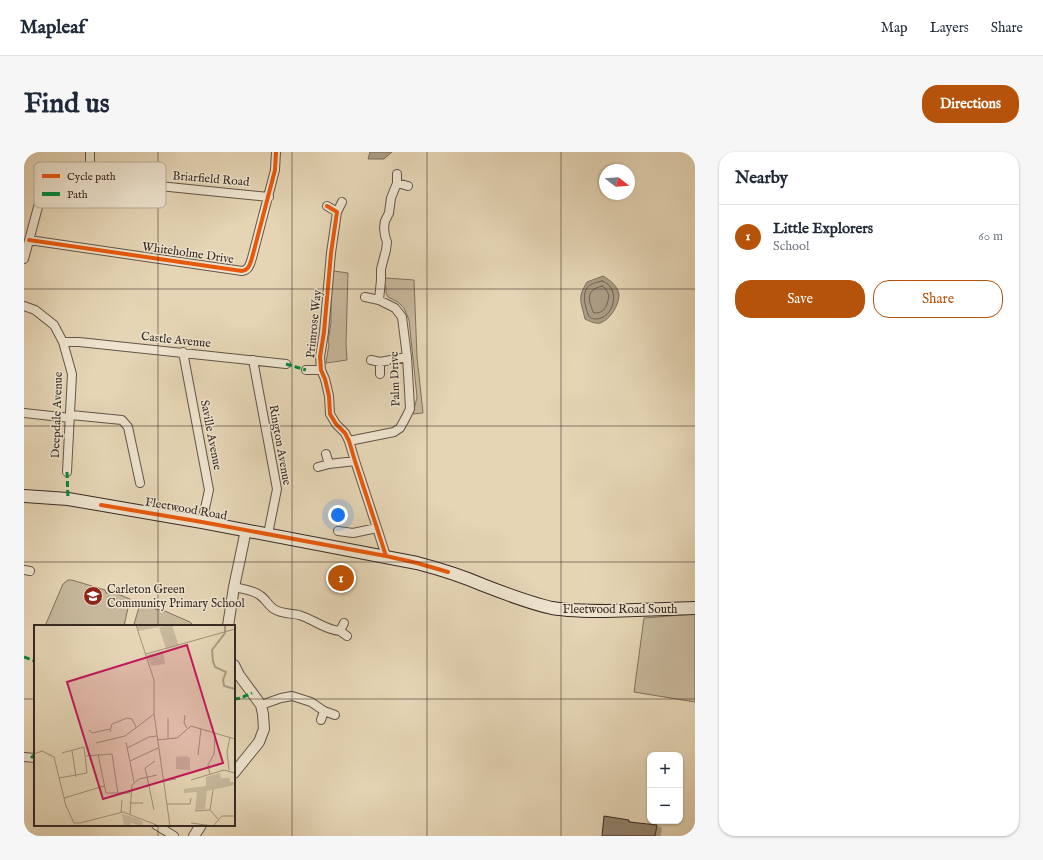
<!DOCTYPE html>
<html lang="en">
<head>
<meta charset="utf-8">
<style>
  body { margin:0; font-family:"IM FELL English",serif; background:#f6f6f7; color:#1f2937 }
  .controls { position:absolute; right:12px; bottom:12px; display:grid; overflow:hidden; border-radius:8px; box-shadow:0 1px 3px #0004 }
  .controls button { width:36px; height:36px; display:grid; place-items:center; padding:0; border:0; border-bottom:1px solid #e0e1e3; background:#fff; color:#1f2937; font:20px sans-serif }
  .compass { position:absolute; left:575px; top:12px; width:36px; height:36px; border-radius:50%; background:#fff; box-shadow:0 1px 3px #0004; rotate:107deg }
  .you { position:absolute; left:314px; top:363px; width:14px; height:14px; margin:-10px; border:3px solid #fff; border-radius:50%; background:#1a73e8; box-shadow:0 0 0 6px #1a73e833 }
  .badge { display:grid; place-items:center; width:26px; height:26px; border-radius:50%; background:#b45309; color:#fff; font-size:13px; font-weight:700 }
  .pin { position:absolute; translate:-50% -50%; border:2px solid #fff; box-shadow:0 1px 4px #0006 }
  .list { margin:0; padding:0; list-style:none }
  h2 { display:flex; justify-content:space-between; align-items:center; height:52px; margin:0; padding:0 16px; font-size:17px }
  h2 small { font-size:13px; font-weight:400; color:#747a83 }
  .list li { display:grid; grid-template-columns:26px 1fr auto; gap:12px; align-items:center; box-sizing:border-box; height:64px; padding:0 16px; border-top:1px solid #e0e1e3 }
  .list b { display:block; font-size:15px; white-space:nowrap }
  .list p { margin:0; font-size:13px; white-space:nowrap; color:#747a83 }
  .list em { font-size:13px; font-style:normal; color:#747a83 }
  .actions { display:flex; gap:8px; padding:12px 16px }
  .actions a { flex:1; padding:9px 0; border:1px solid #b45309; border-radius:16px; text-align:center; font-size:14px; color:#b45309 }
  .actions .main { background:#b45309; color:#fff }
  .map { position:relative; flex:none; width:671px; height:684px; overflow:hidden; border-radius:16px }
  header { display:flex; align-items:center; gap:24px; box-sizing:border-box; height:56px; padding:0 20px; background:#fff; border-bottom:1px solid #e0e1e3 }
  header strong { font-size:19px }
  nav { display:flex; gap:22px; margin-inline-start:auto; font-size:14px }
  .intro { display:flex; align-items:center; justify-content:space-between; box-sizing:border-box; height:96px; padding:0 24px }
  h1 { margin:0; font-size:28px }
  .button { padding:10px 18px; border-radius:16px; background:#b45309; color:#fff; font-size:14px; font-weight:700 }
  main { display:flex; gap:24px; padding:0 24px }
  aside { flex:1; background:#fff; border-radius:16px; box-shadow:0 1px 3px #0004 }
  .map>svg:first-child { display:block }
</style>
</head>
<body>
<header>
<strong>Mapleaf</strong>
<nav><a>Map</a><a>Layers</a><a>Share</a></nav>
</header>
<div class="intro"><h1>Find us</h1><a class="button">Directions</a></div>
<main>
<div class="map">
<svg width="671" height="684" viewBox="0 0 671 684">
  <defs>
    <filter id="shadow"><feDropShadow dx="4.5" dy="2.5" stdDeviation="0" flood-color="#0004"/></filter>
  </defs>
  <rect width="100%" height="100%" fill="#e5d5b5"/>
  <filter id="stains"><feTurbulence type="fractalNoise" baseFrequency=".005" numOctaves="4"/><feColorMatrix values="0 0 0 0 .2 0 0 0 0 .09 0 0 0 0 .02 0 0 0 .5 -.17"/></filter>
  <radialGradient id="worn" r=".72"><stop offset=".6" stop-color="#630" stop-opacity="0"/><stop offset="1" stop-color="#630" stop-opacity=".3"/></radialGradient>
  <!-- green -->
  <path fill="#c7b89c" stroke="#7f715f" d="M310,119L324,121L322,192L323,208L302,211L305,192L304,190L307,170V129Z
    M362,126L390,128L393,205L399,261L389,262L393,245L385,168L380,156L374,150L364,145L362,141V134L360,132L361,127Z
    M44,428H48L81,438L82,441H91L106,447L100,474H21L39,432Z
    M117,449L132,454L131,457L141,459L143,460L166,470L170,474H117L110,472Z
    M671,462V550L610,540L620,466Z"/>
  <!-- water -->
  <path fill="#aa9b83" stroke="#7c6e5c" d="M346,0H368L360,7H344Z
    M579,124C586,128 594,134 595,143C595,153 586,168 576,171C571,172 565,169 561,167C557,149 553,146 563,130Z"/>
  <g fill="none" stroke-linecap="round" stroke-linejoin="round">
    <!-- shore -->
    <path stroke="#706252" stroke-width="1" d="M578,129C598,135 590,168 571,167C567,166 565,166 564,162C561,154 557,139 566,133C569,131 574,130 578,129Z
      M578,134L581,136L585,143C584,152 581,162 570,161L569,160C567,154 562,143 569,138C571,136 575,135 578,134Z"/>
  </g>
  <!-- building -->
  <path fill="#91836e" stroke="#372a22" filter="url(#shadow)" d="M580,664L605,668V670L633,673L631,684H578Z"/>
  <g fill="none" stroke-linecap="round" stroke-linejoin="round">
    <defs>
      <path id="minor" d="M373,22V31
        M66,25V0
        M303,54L313,60L307,101L300,180L296,205L297,218L301,227L305,244L306,262L312,272L321,281L325,289L331,309L353,376L362,404
        M313,60L318,50
        M5,88L218,119C225,118 226,112 228,106L251,18L252,0
        M0,107L21,29L25,23L31,21L125,33L245,45
        M355,148L357,128V117L362,98L363,90L361,84L360,76L361,69L365,61L367,46L373,31L384,34
        M0,154L11,158L30,173L39,190L48,222L43,320
        M39,190H55L262,212
        M159,200L185,338L178,370
        M229,208L253,337L244,382
        M347,208L356,210L383,205
        M282,218H297
        M356,222V210
        M0,261L46,266
        M47,263L98,268L104,275L116,331
        M325,289L370,280L376,276L381,267L386,257L385,238L383,205L378,165L371,156L355,148L341,145
        M302,302L305,312
        M294,315L305,312L331,309
        M314,379L329,381L353,376
        M0,418L6,419
        M210,435C219,437 230,438 237,444C242,448 245,454 250,457C257,462 267,461 275,463C289,467 301,478 316,479L320,471
        M316,479L323,484
        M237,553L257,546L268,544L287,550L300,559L311,563
        M297,568L300,559
        M0,605L11,606
        M132,673L150,684"/>
      <path id="tertiary" d="M204,474L210,435L222,378
        M210,513L215,523L237,553L239,562L240,577L235,590L210,621
        M170,684L177,673"/>
      <path id="secondary" d="M0,344L44,347L178,370L393,411C416,417 438,424 459,433C482,442 505,451 528,456C546,459 565,459 583,459C612,458 642,457 671,456"/>
    </defs>
    <!-- minor casing -->
    <use href="#minor" stroke="#625547" stroke-width="10"/>
    <!-- tertiary casing -->
    <use href="#tertiary" stroke="#625547" stroke-width="12"/>
    <!-- secondary casing -->
    <use href="#secondary" stroke="#372a22" stroke-width="14"/>
    <!-- minor -->
    <use href="#minor" stroke="#eee4cf" stroke-width="8"/>
    <!-- tertiary -->
    <use href="#tertiary" stroke="#eee4cf" stroke-width="10"/>
    <!-- secondary -->
    <use href="#secondary" stroke="#eee4cf" stroke-width="12"/>
    <!-- quiet -->
    <path stroke="#00873e" stroke-width="3" stroke-dasharray="6 3" stroke-linecap="butt" d="M262,212L282,218
      M43,320L44,347
      M0,505L11,509
      M210,547L217,546L228,541
      M7,606L11,602"/>
    <defs>
      <path id="cycleway" d="M303,54L313,60L307,101L300,180L296,205L297,218L301,227L305,244L306,262L312,272L321,281L325,289L331,309L353,376L362,404
        M5,88L218,119C225,118 226,112 228,106L251,18L252,0
        M77,353L178,370L362,404L393,411L424,420"/>
    </defs>
    <!-- cycleway casing -->
    <use href="#cycleway" stroke="#eee4cf" stroke-width="6"/>
    <!-- cycleway -->
    <use href="#cycleway" stroke="#e8590c" stroke-width="4"/>
  </g>
  <!-- grid -->
  <path fill="none" stroke="#372a22" stroke-width="1" stroke-opacity="0.55" d="M134,0V474M268,0V684M403,0V684M537,0V684M0,137H671M0,274H671M0,410H671M0,547H11M210,547H671M134,673V684"/>
  <!-- icons -->
  <defs>
    <symbol id="school-disc" viewBox="-11 -11 22 22"><circle r="9.5" fill="#8f2418" stroke="#eee4cf"/><path d="M0-5L7-2L0 1L-7-2ZM-4 1L0 2.5L4 1V4Q0 6-4 4Z" fill="#fff"/></symbol>
  </defs>
  <g fill-rule="evenodd">
    <use href="#school-disc" x="58" y="433" width="22" height="22"/>
  </g>
  <g text-anchor="middle" dominant-baseline="central" stroke-width="3" stroke-linejoin="round" paint-order="stroke">
    <!-- street labels -->
    <g font-size="12" fill="#372a22" stroke="#eee4cf">
      <text transform="translate(187 27) rotate(5)">Briarfield Road</text>
      <text transform="translate(164 101) rotate(8)">Whiteholme Drive</text>
      <text transform="translate(290 172) rotate(-84)">Primrose Way</text>
      <text transform="translate(152 188) rotate(6)">Castle Avenue</text>
      <text transform="translate(371 227) rotate(-92)">Palm Drive</text>
      <text transform="translate(33 263) rotate(-88)">Deepdale Avenue</text>
      <text transform="translate(187 283) rotate(79)">Saville Avenue</text>
      <text transform="translate(256 293) rotate(80)">Rington Avenue</text>
      <text transform="translate(162 357) rotate(10)">Fleetwood Road</text>
      <text x="596" y="457">Fleetwood Road South</text>
    </g>
    <!-- poi labels -->
    <g font-size="12" fill="#372a22" stroke="#eee4cf" text-anchor="start">
      <text x="83" y="437">Carleton Green<tspan x="83" dy="14">Community Primary School</tspan></text>
    </g>
  </g>
  <!-- overview -->
  <g transform="translate(10 473)">
    <rect width="201" height="201" fill="#e5d5b5"/>
    <path d="M102,0H125V2L104,6ZM138,0L145,21L132,24L125,2ZM129,26L131,39L117,41L113,30ZM152,131L156,133V145L142,144V132ZM186,148L187,153H196V157H201V160L173,166L171,184L161,185L163,167L150,168V164L172,161V152ZM88,189L105,194L109,197L108,201L97,198L96,201H90Z" fill="#c7b89c"/>
    <path fill="none" stroke="#aa9b83" stroke-width="2" d="M191,0V8L178,25L179,36L181,42L192,47L189,55L190,61L201,64"/>
    <path fill="none" stroke="#9f917a" stroke-width="1" d="M102,0L120,55V89L136,201M112,29L201,4M151,90L150,98L153,103M55,105L58,108L76,104M76,107L78,99L93,93L98,94L102,102M134,114V93M123,115L143,113L157,101L201,114M92,117L100,157M62,118L91,111L120,89M93,123L115,112L123,111M38,125L42,152M0,129L8,126L20,132L32,181L40,198H46L89,187L125,201M64,129L72,168H96M164,130L167,104M52,131L78,129L84,169M96,136L124,123M195,145L193,127L196,112M176,150L174,140L180,129L181,108M113,152L120,185M113,152L111,143L121,136M25,153L53,148L50,122L28,128M157,155L190,145L201,148M129,156L142,154M30,173L70,161M96,178H109M133,179H156L157,173M176,185L179,165M161,186L176,185L184,194M87,187L88,175M96,189L98,160L105,154L123,150M157,198L179,201M179,201L188,191H201"/>
    <path fill="#c2185b" fill-opacity="0.15" stroke="#c2185b" stroke-width="2" d="M153,20L189,138L69,174L33,57Z"/>
    <rect width="201" height="201" fill="none" stroke="#372a22" stroke-width="2"/>
  </g>
  <!-- legend -->
  <rect x="10" y="10" width="132" height="46" rx="6" fill="#eee4cf" stroke="#b7ac9b" stroke-width="1"/>
  <rect x="18" y="22" width="18" height="4" fill="#e8590c"/>
  <rect x="18" y="40" width="18" height="4" fill="#00873e"/>
  <g font-size="11" fill="#372a22">
    <text x="43" y="28">Cycle path</text>
    <text x="43" y="46">Path</text>
  </g>
  <rect width="100%" height="100%" filter="url(#stains)"/>
  <rect width="100%" height="100%" fill="url(#worn)"/>
</svg>
<div class="controls">
<button>+</button>
<button>−</button>
</div>
<svg class="compass" viewBox="-18 -18 36 36"><path d="M0-13l5 13h-10z" fill="#e53935"/><path d="M0 13l5-13h-10z" fill="#747a83"/></svg>
<div class="you"></div>
<div class="pin badge" style="left:317px;top:426px">1</div>
</div>
<aside>
<h2>Nearby<small></small></h2>
<ul class="list">
<li><span class="badge">1</span><div><b>Little Explorers</b><p>School</p></div><em>60 m</em></li>
</ul>
<div class="actions"><a class="main">Save</a><a>Share</a></div>
</aside>
</main>
</body>
</html>
